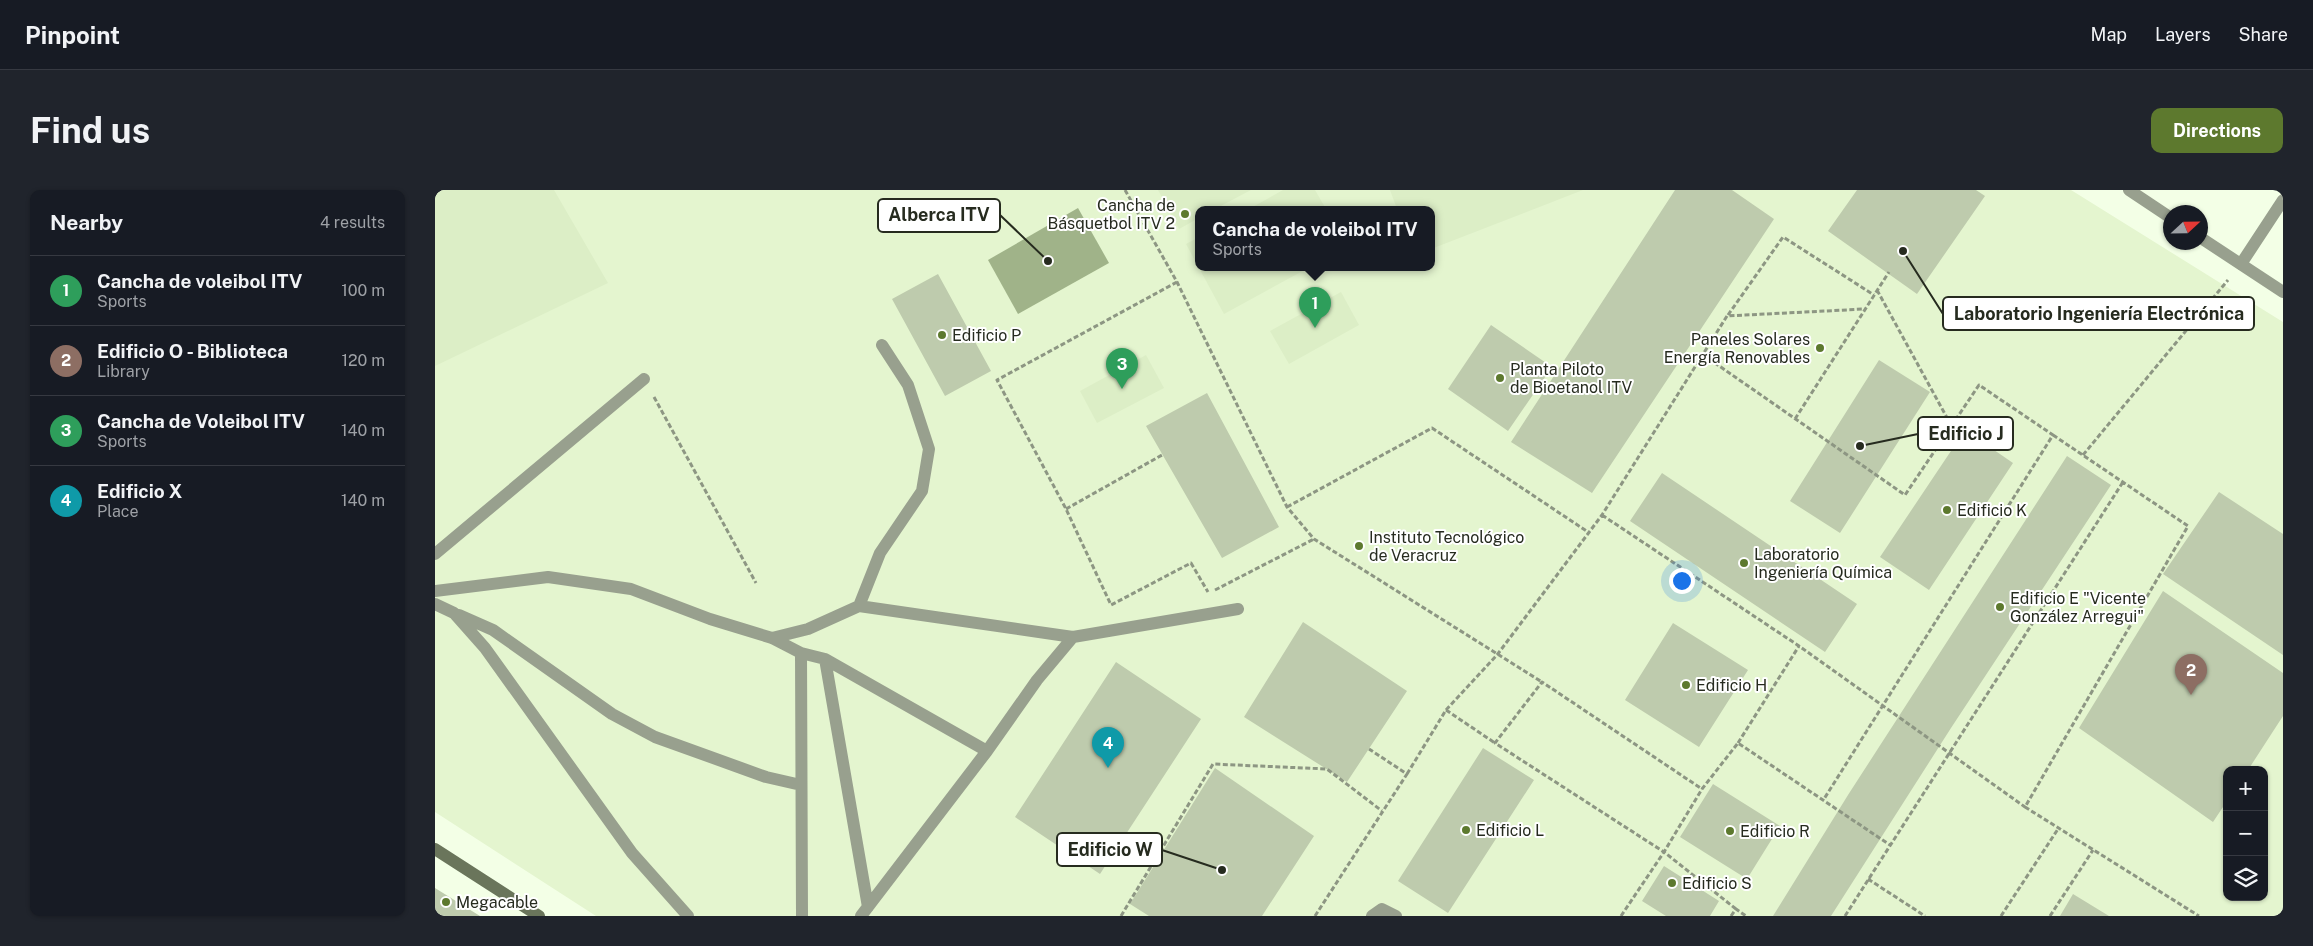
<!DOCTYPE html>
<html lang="en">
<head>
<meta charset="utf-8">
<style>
  body { margin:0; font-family:"Public Sans",sans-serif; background:#20242c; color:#f1f3f6 }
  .controls { position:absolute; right:15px; bottom:15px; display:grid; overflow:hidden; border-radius:10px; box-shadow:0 1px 4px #0004 }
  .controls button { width:45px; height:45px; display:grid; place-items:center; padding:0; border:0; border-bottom:1px solid #363941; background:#171b24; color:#f1f3f6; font:25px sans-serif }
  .compass { position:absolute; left:1728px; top:15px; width:45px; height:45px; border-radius:50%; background:#171b24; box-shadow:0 1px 4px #0004; rotate:68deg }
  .you { position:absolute; left:1246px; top:390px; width:18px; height:18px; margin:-12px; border:4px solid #fff; border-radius:50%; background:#1a73e8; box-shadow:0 0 0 8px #1a73e833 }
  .badge { display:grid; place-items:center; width:32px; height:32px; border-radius:50%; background:#5d792e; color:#fff; font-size:16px; font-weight:700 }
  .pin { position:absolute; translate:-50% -41px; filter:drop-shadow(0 1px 2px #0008) }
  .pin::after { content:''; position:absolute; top:26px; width:18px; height:15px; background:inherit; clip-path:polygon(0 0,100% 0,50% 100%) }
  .popup { position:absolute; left:760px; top:16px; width:240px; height:65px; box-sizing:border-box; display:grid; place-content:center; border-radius:10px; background:#171b24; filter:drop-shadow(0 1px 4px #0005); font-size:16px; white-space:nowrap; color:#9ea1a6 }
  .popup b { font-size:19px; color:#f1f3f6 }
  .popup::after { content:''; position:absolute; left:50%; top:100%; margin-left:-10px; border:10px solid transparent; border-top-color:#171b24 }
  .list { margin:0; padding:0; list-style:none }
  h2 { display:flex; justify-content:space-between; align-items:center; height:65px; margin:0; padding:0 20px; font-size:21px }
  h2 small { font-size:16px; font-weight:400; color:#9ea1a6 }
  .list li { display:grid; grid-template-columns:32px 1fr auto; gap:15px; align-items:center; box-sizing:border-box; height:70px; padding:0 20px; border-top:1px solid #363941 }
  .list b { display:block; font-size:19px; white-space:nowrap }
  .list p { margin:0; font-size:16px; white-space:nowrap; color:#9ea1a6 }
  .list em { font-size:16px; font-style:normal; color:#9ea1a6 }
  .icon { flex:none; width:28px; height:28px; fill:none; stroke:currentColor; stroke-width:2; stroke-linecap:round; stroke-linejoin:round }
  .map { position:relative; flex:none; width:1848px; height:726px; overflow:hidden; border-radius:10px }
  header { display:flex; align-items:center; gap:30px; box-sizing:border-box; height:70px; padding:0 25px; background:#171b24; border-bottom:1px solid #363941 }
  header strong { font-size:24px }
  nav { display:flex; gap:28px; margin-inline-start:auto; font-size:18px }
  .intro { display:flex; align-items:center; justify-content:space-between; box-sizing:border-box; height:120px; padding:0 30px }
  h1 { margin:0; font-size:35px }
  .button { padding:12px 22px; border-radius:10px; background:#5d792e; color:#fff; font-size:18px; font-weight:700 }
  main { display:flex; gap:30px; padding:0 30px }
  aside { flex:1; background:#171b24; border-radius:10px; box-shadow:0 1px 4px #0004 }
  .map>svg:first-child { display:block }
</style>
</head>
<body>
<header>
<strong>Pinpoint</strong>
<nav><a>Map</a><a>Layers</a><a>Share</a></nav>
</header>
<div class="intro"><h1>Find us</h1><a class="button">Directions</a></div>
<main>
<aside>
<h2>Nearby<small>4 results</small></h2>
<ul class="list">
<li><span class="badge" style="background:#2e9e5b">1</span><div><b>Cancha de voleibol ITV</b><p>Sports</p></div><em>100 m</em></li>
<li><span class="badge" style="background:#8d6e63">2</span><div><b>Edificio O - Biblioteca</b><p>Library</p></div><em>120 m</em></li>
<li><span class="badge" style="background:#2e9e5b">3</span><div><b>Cancha de Voleibol ITV</b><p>Sports</p></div><em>140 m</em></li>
<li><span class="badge" style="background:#0f9aa8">4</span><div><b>Edificio X</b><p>Place</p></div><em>140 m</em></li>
</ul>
</aside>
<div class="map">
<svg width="1848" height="726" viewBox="0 0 1848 726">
  <rect width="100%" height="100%" fill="#f3ffe6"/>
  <!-- built -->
  <path fill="#e4f5cf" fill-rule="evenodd" d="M0,0H1636L1848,132V726H161L0,622ZM764,19H996V77H764ZM1792,580H1829V707H1792Z"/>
  <!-- green -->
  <path fill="#dceec6" d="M0,0H119L173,93L0,176Z
    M723,0H816L780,19H764V28L744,39Z
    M848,0H880L891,19H814Z
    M955,0H1148L996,59V19H962Z
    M764,47V77H875L789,124L751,54Z
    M906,102L924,135L854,174L835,141Z
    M711,165L729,198L662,233L645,201Z"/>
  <!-- water -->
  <path fill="#a0b389" d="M643,18L674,73L583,124L553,70Z"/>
  <!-- building -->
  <path fill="#becbad" d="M1240,0H1297L1339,29L1157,303L1076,252Z
    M1422,0H1541L1550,6L1482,104L1393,41Z
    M503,84L556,181L510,206L457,109Z
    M1056,135L1117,177L1073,241L1013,199Z
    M1444,170L1495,202L1405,343L1355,311Z
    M772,203L844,337L787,368L711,236Z
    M1530,240L1578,273L1494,400L1445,367Z
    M1632,266L1676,295L1516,538L1396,726H1338L1413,605Z
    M1227,283L1422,414L1390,462L1195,331Z
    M1784,302L1848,344V465L1728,384Z
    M1728,401L1848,483V526L1813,580H1792V611L1778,632L1644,538Z
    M868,432L972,501L912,592L809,527Z
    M1238,433L1313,480L1264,557L1190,510Z
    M681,472L766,529L665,684L580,627Z
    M1048,558L1099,590L1013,723L963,691Z
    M780,578L879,646L827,726H714L695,714Z
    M1278,594L1345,636L1312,689L1245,647Z
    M1229,676L1284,711L1275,726H1231L1207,711Z
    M0,698L45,726H0Z
    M1638,704L1674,726H1625Z"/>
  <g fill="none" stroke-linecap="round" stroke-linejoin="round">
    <!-- path -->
    <path stroke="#8d9683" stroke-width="3" stroke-dasharray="5 2.5" stroke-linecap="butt" d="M690,0L742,92L852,317L879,349L1107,492
      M742,92L562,190L631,319L676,415L756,373L773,402
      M1442,100L1516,235
      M1293,125L1348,47L1439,105
      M1267,164L1470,305L1544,195L1618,245L1389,609
      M219,207L321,393
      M1360,229L1454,82
      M1618,245L1753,336L1590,617L1764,726
      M1648,265L1793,90
      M852,317L997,238L1153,342
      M631,319L727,265
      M1167,325L1364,456L1590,617
      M780,400L879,349
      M1011,520L1062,465L1167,325L1292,126L1429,119
      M1303,553L1364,456
      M972,584L1011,520L1060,553
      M1433,689L1490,726
      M1301,719L1229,662L1267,599L1303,553L1455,655
      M686,726L778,574L892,579L947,621
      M880,726L972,584L934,559
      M1186,726L1229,662L1060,553L1107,492L1267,599
      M1296,726L1301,719L1311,726
      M1410,726L1688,292
      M1566,726L1623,639
      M1615,726L1658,660"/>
    <!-- service -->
    <path stroke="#98a08e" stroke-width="12" d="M0,364L209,189
      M0,401L113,387L196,399L275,429L337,448L366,463L367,726
      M0,414L19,423L50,458L197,663L253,726
      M424,416L638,447L803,419
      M24,425L58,440L177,524L220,547L331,587L366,595
      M337,448L373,439L424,416L445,363L487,301L494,259L473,195L447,155
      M366,463L390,469L552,561
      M390,469L433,717
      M426,726L552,561L602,490L638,447
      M937,726L947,719L961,726"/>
    <!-- minor -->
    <path stroke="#98a08e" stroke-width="12" d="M1806,74L1848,10"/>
    <!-- tertiary -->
    <path stroke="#98a08e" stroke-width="12" d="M1694,0L1736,28
      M1766,48L1848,102"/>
    <!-- secondary -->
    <path stroke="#6a755b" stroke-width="12" d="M0,659L104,726"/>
  </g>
  <!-- markers -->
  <g fill="#5d792e" stroke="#fff" stroke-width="2">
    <circle cx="750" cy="24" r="5"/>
    <circle cx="507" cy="145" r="5"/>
    <circle cx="1385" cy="158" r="5"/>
    <circle cx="1065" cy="188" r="5"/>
    <circle cx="1512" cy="320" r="5"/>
    <circle cx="924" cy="356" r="5"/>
    <circle cx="1309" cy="373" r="5"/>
    <circle cx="1565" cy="417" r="5"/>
    <circle cx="1251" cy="495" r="5"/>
    <circle cx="1031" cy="640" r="5"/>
    <circle cx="1295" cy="641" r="5"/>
    <circle cx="1237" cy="693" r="5"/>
    <circle cx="11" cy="712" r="5"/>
  </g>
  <g text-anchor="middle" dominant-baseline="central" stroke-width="4" stroke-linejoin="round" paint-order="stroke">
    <!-- poi labels -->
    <g font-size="16" fill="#262b1f" stroke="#fff" text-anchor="start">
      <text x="740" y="15" text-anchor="end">Cancha de<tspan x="740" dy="18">Básquetbol ITV 2</tspan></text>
      <text x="517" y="145">Edificio P</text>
      <text x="1375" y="149" text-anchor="end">Paneles Solares<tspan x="1375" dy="18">Energía Renovables</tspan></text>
      <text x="1075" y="179">Planta Piloto<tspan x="1075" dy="18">de Bioetanol ITV</tspan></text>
      <text x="1522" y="320">Edificio K</text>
      <text x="934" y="347">Instituto Tecnológico<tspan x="934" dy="18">de Veracruz</tspan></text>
      <text x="1319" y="364">Laboratorio<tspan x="1319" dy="18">Ingeniería Química</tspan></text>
      <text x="1575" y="408">Edificio E "Vicente<tspan x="1575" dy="18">González Arregui"</tspan></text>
      <text x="1261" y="495">Edificio H</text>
      <text x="1041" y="640">Edificio L</text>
      <text x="1305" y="641">Edificio R</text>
      <text x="1247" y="693">Edificio S</text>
      <text x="21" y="712">Megacable</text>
    </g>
  </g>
  <!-- callouts -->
  <path fill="none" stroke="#262b1f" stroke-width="2" d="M613 71L565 25M1468 61L1508 124M1425 256L1483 244M787 680L727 660"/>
  <g fill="#262b1f" stroke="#fff" stroke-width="2">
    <circle cx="613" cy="71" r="5"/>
    <circle cx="1468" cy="61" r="5"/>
    <circle cx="1425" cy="256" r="5"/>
    <circle cx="787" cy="680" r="5"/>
  </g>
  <g fill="#fff" stroke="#262b1f" stroke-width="2">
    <rect x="443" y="9" width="122" height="33" rx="5"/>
    <rect x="1508" y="107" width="311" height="33" rx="5"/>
    <rect x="1483" y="227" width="95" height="33" rx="5"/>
    <rect x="622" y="643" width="105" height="33" rx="5"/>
  </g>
  <g font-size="18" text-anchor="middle" font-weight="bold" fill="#262b1f">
    <text x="504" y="31">Alberca ITV</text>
    <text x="1664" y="130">Laboratorio Ingeniería Electrónica</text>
    <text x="1531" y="250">Edificio J</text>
    <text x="675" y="666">Edificio W</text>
  </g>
</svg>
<div class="controls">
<button>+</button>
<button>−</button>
<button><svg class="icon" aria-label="layers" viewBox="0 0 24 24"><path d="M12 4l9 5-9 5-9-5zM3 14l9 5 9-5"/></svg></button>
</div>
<svg class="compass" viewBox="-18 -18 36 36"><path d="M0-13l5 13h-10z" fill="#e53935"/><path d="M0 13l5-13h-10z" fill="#9ea1a6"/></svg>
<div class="you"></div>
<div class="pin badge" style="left:880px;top:138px;background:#2e9e5b">1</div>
<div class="popup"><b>Cancha de voleibol ITV</b>Sports</div>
<div class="pin badge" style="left:1756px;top:505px;background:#8d6e63">2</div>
<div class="pin badge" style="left:687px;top:199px;background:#2e9e5b">3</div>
<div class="pin badge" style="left:673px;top:578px;background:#0f9aa8">4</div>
</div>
</main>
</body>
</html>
